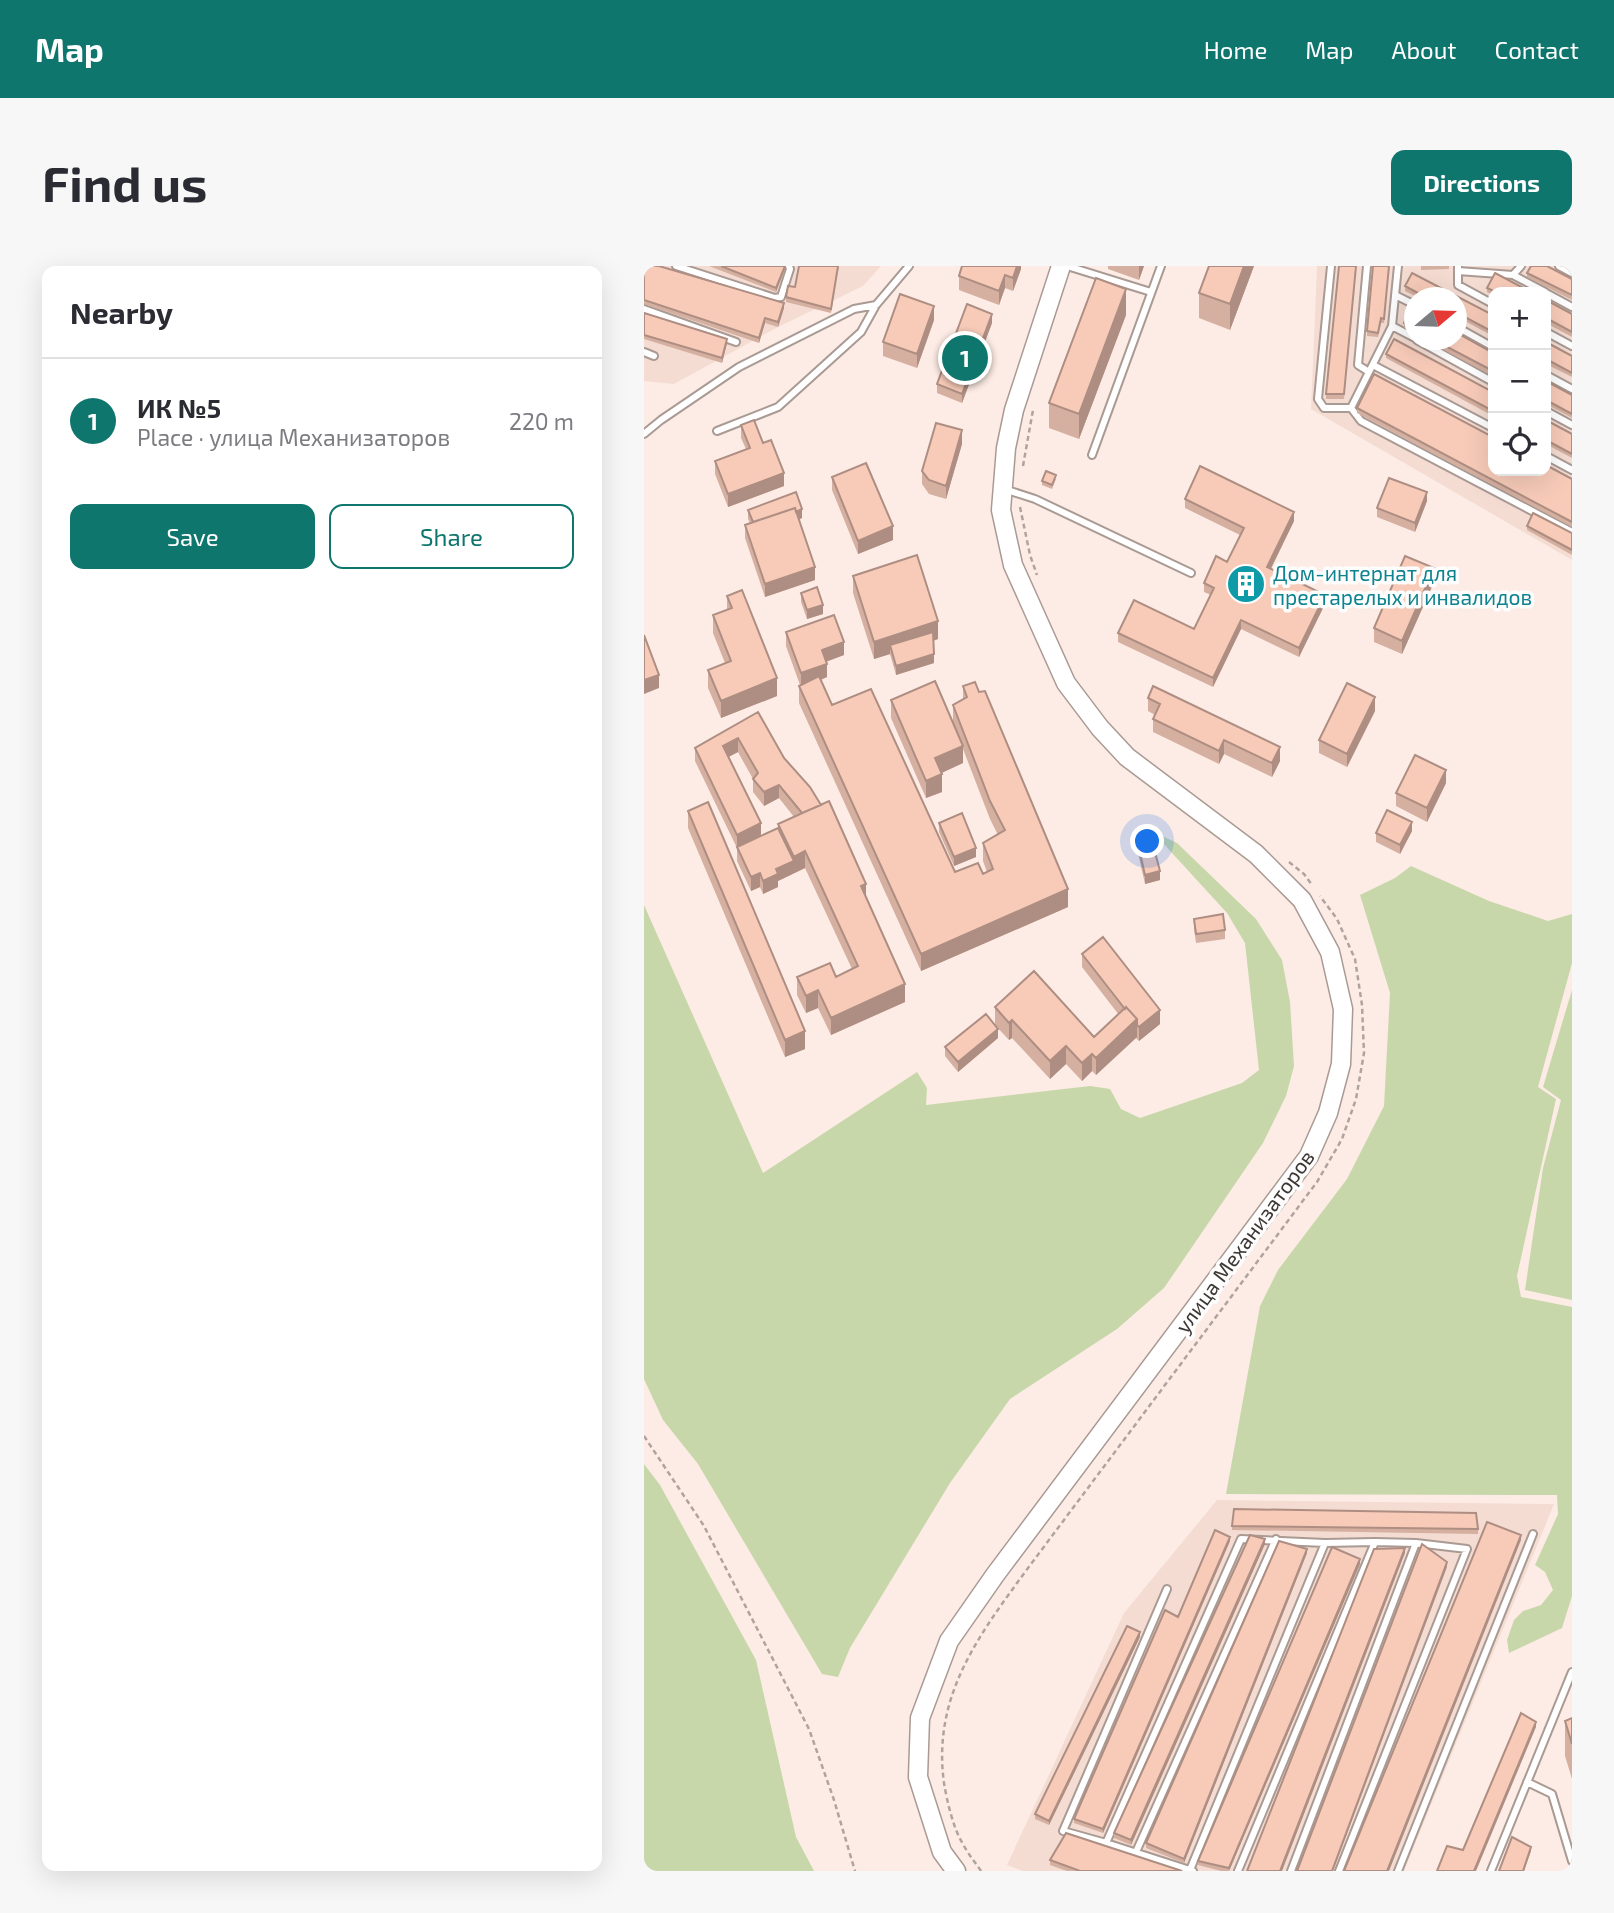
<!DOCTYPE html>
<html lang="en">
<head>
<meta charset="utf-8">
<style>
  body { margin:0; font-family:"Exo 2",sans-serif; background:#f7f7f7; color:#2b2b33 }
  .controls { position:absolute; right:21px; top:21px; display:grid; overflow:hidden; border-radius:14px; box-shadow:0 7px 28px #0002 }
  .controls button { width:63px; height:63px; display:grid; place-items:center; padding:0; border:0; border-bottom:2px solid #e1e1e2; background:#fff; color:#2b2b33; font:35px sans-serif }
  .compass { position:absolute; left:760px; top:21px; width:63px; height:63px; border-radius:50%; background:#fff; box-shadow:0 7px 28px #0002; rotate:71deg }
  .you { position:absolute; left:504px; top:576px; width:24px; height:24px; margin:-18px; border:5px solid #fff; border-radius:50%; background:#1a73e8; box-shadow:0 0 0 10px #1a73e833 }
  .badge { display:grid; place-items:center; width:46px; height:46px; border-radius:50%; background:#0f766e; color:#fff; font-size:23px; font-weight:700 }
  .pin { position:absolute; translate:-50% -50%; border:4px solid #fff; box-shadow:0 2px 7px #0006 }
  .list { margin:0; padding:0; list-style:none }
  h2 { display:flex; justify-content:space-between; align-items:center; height:91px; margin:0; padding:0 28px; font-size:30px }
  h2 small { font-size:23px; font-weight:400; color:#7c7c81 }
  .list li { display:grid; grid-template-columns:46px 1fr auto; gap:21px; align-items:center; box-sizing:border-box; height:126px; padding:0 28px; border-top:2px solid #e1e1e2 }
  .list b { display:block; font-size:26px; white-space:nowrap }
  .list p { margin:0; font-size:23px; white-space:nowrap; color:#7c7c81 }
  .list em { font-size:23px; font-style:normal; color:#7c7c81 }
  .actions { display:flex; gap:14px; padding:21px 28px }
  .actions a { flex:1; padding:16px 0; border:2px solid #0f766e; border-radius:14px; text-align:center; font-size:24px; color:#0f766e }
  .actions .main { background:#0f766e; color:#fff }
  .icon { flex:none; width:38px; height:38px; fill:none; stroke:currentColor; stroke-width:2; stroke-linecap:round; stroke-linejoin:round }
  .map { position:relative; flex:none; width:928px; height:1605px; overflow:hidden; border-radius:14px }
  header { display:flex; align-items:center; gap:42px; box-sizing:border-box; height:98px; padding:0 35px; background:#0f766e; color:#fff }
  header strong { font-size:33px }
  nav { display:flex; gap:38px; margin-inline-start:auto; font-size:24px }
  .intro { display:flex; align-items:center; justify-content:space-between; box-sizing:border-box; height:168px; padding:0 42px }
  h1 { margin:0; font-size:49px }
  .button { padding:18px 32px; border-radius:14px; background:#0f766e; color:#fff; font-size:24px; font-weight:700 }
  main { display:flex; gap:42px; padding:0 42px }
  aside { flex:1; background:#fff; border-radius:14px; box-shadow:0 7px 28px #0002 }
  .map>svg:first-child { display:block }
</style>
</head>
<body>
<header>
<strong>Map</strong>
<nav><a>Home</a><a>Map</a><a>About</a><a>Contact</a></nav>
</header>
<div class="intro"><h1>Find us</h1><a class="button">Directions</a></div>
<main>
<aside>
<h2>Nearby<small></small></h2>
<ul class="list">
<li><span class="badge">1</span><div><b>ИК №5</b><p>Place · улица Механизаторов</p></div><em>220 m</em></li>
</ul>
<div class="actions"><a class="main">Save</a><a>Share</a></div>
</aside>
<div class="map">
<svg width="928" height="1605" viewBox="0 0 928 1605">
  <rect width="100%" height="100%" fill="#fdece5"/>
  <!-- built -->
  <path fill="#f4dcd2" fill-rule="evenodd" d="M0,0H237L219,20L134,61L30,118L0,115Z
    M673,0H928V294L667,143ZM849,26H902V205H849ZM771,32H813V74H771Z
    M573,1234L910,1238L760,1605H379L363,1599L480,1347Z"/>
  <!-- green -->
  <path fill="#c7d7aa" d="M514,568L533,577L612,653L638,694L646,736L650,800L642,830L619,877L520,1022L473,1063L366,1133L306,1217L206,1382L194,1411L178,1408L54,1198L19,1154L0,1113V639L119,907L273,806L283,822L282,839L446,820L466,823L477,843L496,852L598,817L615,804L601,677L583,647L518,576Z
    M767,600L845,635L904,655L928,648V697L894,821L912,833L873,1010L877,1031L928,1041V1330L918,1362L865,1387L863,1374L870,1354L879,1345L897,1339L909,1324L901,1306L891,1299L914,1248L913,1229L582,1228L616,1040L634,1004L703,913L740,840L746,727L716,629L751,612Z
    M928,724V1034L881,1024L899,902L917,834L899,821Z
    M0,1198L16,1219L112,1394L152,1571L170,1605H0Z"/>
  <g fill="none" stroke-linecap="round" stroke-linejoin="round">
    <defs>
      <path id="service" d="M32,0L131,32L137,31L146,3L145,0
        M423,0L507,26
        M687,0L674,133L680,142H707L748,60L754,0
        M723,0L714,99L725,106
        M814,0V19L849,38
        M915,0L928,7
        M814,5L869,9L901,26
        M869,9L877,0
        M902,27L928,41
        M751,29L771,39
        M0,43L92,76
        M748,60L771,72
        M813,61L849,81
        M902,66L928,80
        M773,74L849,116
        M0,86L10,90
        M729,99L849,162
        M902,109L928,123
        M707,142L717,155L928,266
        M902,145L928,159
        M73,165L134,141L217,66L232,39L265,0
        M0,168L17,154L95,101L210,43L232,39
        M448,189L517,0
        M902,190L928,204
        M360,223L391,233L547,307
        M523,1323L419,1565L462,1577L549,1605
        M883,1516L908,1528L928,1595
        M462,1577L597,1273L681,1277L731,1276L772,1277L823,1283L695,1605
        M492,1586L632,1273
        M546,1604L681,1277
        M594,1605L731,1276
        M647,1605L772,1277
        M754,1605L889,1268
        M847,1605L928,1406"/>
      <path id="secondary" d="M312,1605L298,1586L274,1511L276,1452L305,1375L351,1309L665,890L684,847L697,798L699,743L686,686L658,634L612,588L483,491L456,462L422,417L369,299L357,244L362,182L370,144L417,0"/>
    </defs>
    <!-- service casing -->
    <use href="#service" stroke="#a99a94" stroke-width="10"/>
    <!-- secondary casing -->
    <use href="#secondary" stroke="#a99a94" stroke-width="21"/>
    <!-- path -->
    <path stroke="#b0a39e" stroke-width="2.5" stroke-dasharray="5 3.5" stroke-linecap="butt" d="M379,200L389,144
      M376,241L386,289L393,309
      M645,596L660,608L668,619
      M0,1170L60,1260L165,1463L190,1534L211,1605
      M337,1605C331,1596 324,1588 319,1578C309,1562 303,1535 300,1517C288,1430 335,1369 384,1302L673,916L698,873L712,833L720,787L718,739L711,693L693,653L676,630"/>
    <!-- service -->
    <use href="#service" stroke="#fff" stroke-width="6"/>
    <!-- secondary -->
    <use href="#secondary" stroke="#fff" stroke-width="18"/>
  </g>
  <!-- wall -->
  <path fill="#d5af9f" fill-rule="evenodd" d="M0,0L140,42L134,61L121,57L115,77L0,38Z
    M65,0H142L132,26Z
    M195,0L187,47L142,36V31L151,21Z
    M377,0V3L369,25L361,22L355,39L315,24V10Z
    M464,0H500L495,14L464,3Z
    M610,0L586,64L555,52V27Z
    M712,0L700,133H682V128Z
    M745,0L740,57H737L734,71L723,70V65Z
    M777,0H805V3L777,4Z
    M768,7L849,49V70L813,51V32H775L761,25V20Z
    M883,7L928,13V34L883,11Z
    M843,22L887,26H849V29L843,26Z
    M902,34L928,48V71L902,57Z
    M771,45V68L760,62V57Z
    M0,47L83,77L78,97L0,73Z
    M482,49L435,173L405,162V137Z
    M290,54L273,102L239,90V76Z
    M348,57L318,137L293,127V118Z
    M781,74H813L849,87V110Z
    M902,76L928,90V111L902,98Z
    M742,88L849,126V150L742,92Z
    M902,115L928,129V152L902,138Z
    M713,142L928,213V261L713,147Z
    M902,154L928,168V192L902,178Z
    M97,159L119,177L140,220L84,241L71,208V195L102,183L97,172Z
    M318,178L302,233L285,228L278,218V205Z
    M188,211L249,274L214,288L188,224Z
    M412,213L408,223L398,219V215Z
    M541,233L650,255L627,303L681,338L655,391L597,363L569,421L474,376V367L550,363L567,329L560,326V317L583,296L596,269L541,242Z
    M783,235L771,266L733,251V242Z
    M104,244L158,252L155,254L171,314L121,331L101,272V259L106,257L104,253Z
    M883,260L928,267V289L883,264Z
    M209,310L294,373L289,375L290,397L252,409L246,388L230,393L209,327Z
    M790,316L758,388L730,376V362Z
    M157,327L179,348L163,353L157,336Z
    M83,330L133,430L77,452L64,422V404L81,397L69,367V349L83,344Z
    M142,366L200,389L182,396L183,411L177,414L188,439L311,606L339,608L343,606L339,595V577L354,569L346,553L319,483V497L297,507L298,526L282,532L247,452V434L309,456V439L319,433V420L424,641L277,705L155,437V420L156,419L142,380Z
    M504,432L636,495L628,511L580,488L575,498L509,466V453L511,449L504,445Z
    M731,445L703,501L675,487V474Z
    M114,446L222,632L261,736L187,769L174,742L162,747L153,729V711H192L208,703L161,602L134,615V621L119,628L116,621L107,625L93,595V582L51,495V482ZM94,486L109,513V526L120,540L135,532L150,551L134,558V562L117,570L84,491Z
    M802,517L783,556L752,540V527Z
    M44,545L161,783L141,791L44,562Z
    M295,557L332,591L310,600L295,566Z
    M768,565L756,588L732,576V567Z
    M493,574L516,614L501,618L493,583Z
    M550,653L581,664V673L552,677L550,662Z
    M438,688L516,758L495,775L492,772L452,809L448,805L438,815L422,798L406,813L368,772L365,774L351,759V741L450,771L475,749L438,701Z
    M354,772L314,806L301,790V781Z
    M588,1260L834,1263V1268L588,1264Z
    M586,1275L459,1567L430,1557V1553L534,1351Z
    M621,1278L487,1579L470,1572V1567Z
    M663,1287L540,1597L502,1582V1577Z
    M716,1298L585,1605H577L554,1599V1595Z
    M496,1371L405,1559L391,1553V1548Z
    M928,1452V1513L921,1490V1455Z
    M406,1594L538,1605H423L406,1599Z"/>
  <!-- shaded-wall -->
  <path fill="#ae8e82" d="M141,0H142L132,26V22Z
    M373,0H377V3L369,25V12Z
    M495,0H500L495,14Z
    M600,0H610L586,64V38Z
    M361,9V22L355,39V25Z
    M482,23V49L435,173V148Z
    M140,37V42L134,61V56Z
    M290,40V54L273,102V88Z
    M348,48V57L318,137V128Z
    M121,52V57L115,77V72Z
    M83,73V77L78,97V92Z
    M318,164V178L302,233V220Z
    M140,207V220L84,241V228Z
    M783,226V235L771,266V257Z
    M158,243V252L110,270V261Z
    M650,246V255L623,310V301Z
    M249,260V274L214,288V275Z
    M171,301V314L121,331V318Z
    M790,302V316L758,388V375Z
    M681,329V338L655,391V382Z
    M179,339V348L163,353V344Z
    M597,354V363L569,421V412Z
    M294,355V373L248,388L246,379V388L230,393V376Z
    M200,376V389L178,397V384Z
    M290,388V397L252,409V400Z
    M183,398V411L157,421V407Z
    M15,409V422L0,428V414Z
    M133,412V430L77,452V435Z
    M731,431V445L703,501V488Z
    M94,472V486L79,494V480Z
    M580,474V488L575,498V485Z
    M319,480V497L291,510V492Z
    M636,481V495L628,511V497Z
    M802,504V517L783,556V542Z
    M298,508V526L282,532V515Z
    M135,519V532L120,540V526Z
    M768,556V565L756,588V579Z
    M117,557V570L93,582V569Z
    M332,582V591L310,600V591Z
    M161,585V602L134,615V621L119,628V615L132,603L150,595V591Z
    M516,605V614L501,618V609Z
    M116,607V621L107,625V611Z
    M222,618V635L217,620Z
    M424,623V641L277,705V688Z
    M261,718V736L187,769V752Z
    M174,724V742L162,747V730Z
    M516,744V758L495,775V761Z
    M493,753V771L452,809V792Z
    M368,754V772L365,774V757Z
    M354,763V772L314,806V796Z
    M161,765V783L141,791V774Z
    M422,780V798L406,813V795Z
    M448,788V805L438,815V797Z
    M877,1269V1274L745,1605H743Z
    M586,1271V1275L459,1567V1563Z
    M621,1273V1278L487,1579V1574Z
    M761,1282V1287L638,1605H636Z
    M663,1283V1287L540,1597V1593Z
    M716,1293V1298L585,1605V1602Z
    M803,1296V1301L689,1605H688Z
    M496,1366V1371L405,1559V1555Z
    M892,1456V1461L832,1605H830Z
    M887,1581V1585L880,1605H879Z"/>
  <!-- building -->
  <path fill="#f8cbb9" stroke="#ae8e82" stroke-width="2" d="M0,0H15L140,37L134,56L121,52L115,72L0,34Z
    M77,0H141L132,22Z
    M155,0H194L187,43L142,31L144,20L151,21Z
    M318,0H373L369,12L361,9L355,25L315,10Z
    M565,0H600L586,38L555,27Z
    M695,0H712L700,128H682Z
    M729,0H745L740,53L737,52L734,67L723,65Z
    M887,0H903L928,13V29L883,7Z
    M768,7L849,49V66L813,47V32H783L761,20Z
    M851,7L887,26H852L843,22Z
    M452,12L482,23L435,148L405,137Z
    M256,28L290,40L273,88L239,76Z
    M902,34L928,48V66L902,52Z
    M323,38L348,48L318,128L293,118Z
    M767,43L771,45V63L760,57Z
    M0,47L83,73L78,92L0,69Z
    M813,67L849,87V105L790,74H813Z
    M750,73L849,126V145L742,88Z
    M902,76L928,90V107L902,93Z
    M730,108L849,171V205H902V199L928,213V256L713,142Z
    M902,115L928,129V148L902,134Z
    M110,154L119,177L127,174L140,207L84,228L71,195L106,182L97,159Z
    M902,154L928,168V188L902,174Z
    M292,157L318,164L302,220L285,214L278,205Z
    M222,197L249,260L214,275L188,211Z
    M556,200L650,246L623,301L681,329L655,382L597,354L569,412L474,367L490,334L550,363L570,322L560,317L572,290L583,296L600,262L541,233Z
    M402,205L412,209L408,219L398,215Z
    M745,212L783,226L771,257L733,242Z
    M152,226L158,243L152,246L151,242L109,256L104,244Z
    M151,242L171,301L121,318L101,259Z
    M889,247L928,267V284L883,260Z
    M273,289L294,355L230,376L209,310Z
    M761,290L790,302L758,375L730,362Z
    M173,321L179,339L163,344L157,327Z
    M98,324L133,412L77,435L64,404L87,395L69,349L88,342L83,330Z
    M190,349L200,376L178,384L183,398L157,407L142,366Z
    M289,366L290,388L252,400L246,379Z
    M0,369L15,409L0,414Z
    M175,410L188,439L227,423L311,606L334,597L339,608L349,603L339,577L361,564L346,535L309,439L323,431L319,420L331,416L335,426L341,425L424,623L277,688L155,420Z
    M291,415L319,480L291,492L298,508L282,515L247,434Z
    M703,417L731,431L703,488L675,474Z
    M509,420L636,481L628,497L580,474L575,485L509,453L516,438L504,432Z
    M114,446L140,492L166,521L177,539L158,547L135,519L120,526L109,513L114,507L94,472L79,480L117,557L93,569L51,482Z
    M771,489L802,504L783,542L752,527Z
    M185,535L222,618L217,620L261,718L187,752L174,724L162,730L153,711L186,697L192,711L214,700L161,585L150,591L134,558Z
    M64,536L161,765L141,774L44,545Z
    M743,544L768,556L756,579L732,567Z
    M318,547L332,582L310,591L295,557Z
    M134,562L150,595L132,603L134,608L119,615L116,607L107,611L93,581Z
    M507,571L516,605L501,609L493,574Z
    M579,648L581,664L552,668L550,653Z
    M459,671L516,744L495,761L493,759V753L482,741L481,743L438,688Z
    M390,705L450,771L482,741L493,753L452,792L448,788L438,797L422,780L406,795L368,754L365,757L351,741Z
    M342,748L354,763L314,796L301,781Z
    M590,1243L832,1247L834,1263L588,1260Z
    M843,1256L877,1269L743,1605H700Z
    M571,1264L586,1271L459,1563L430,1553L521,1344L534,1351Z
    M606,1269L621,1273L487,1574L470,1567Z
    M635,1275L663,1283L540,1593L502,1577Z
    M778,1278L803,1296L688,1605H653Z
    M688,1281L716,1293L585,1602L554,1595Z
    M761,1282L636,1605H603L730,1283Z
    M483,1360L496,1366L405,1555L391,1548Z
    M877,1447L892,1456L830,1605H793L803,1580L819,1584Z
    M928,1452V1478L921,1455Z
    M422,1567L538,1605H436L406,1594Z
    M868,1571L887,1581L879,1605H855Z"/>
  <!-- icons -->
  <defs>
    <symbol id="building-disc" viewBox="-11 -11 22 22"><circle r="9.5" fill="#0f9aa8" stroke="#fdfdfd"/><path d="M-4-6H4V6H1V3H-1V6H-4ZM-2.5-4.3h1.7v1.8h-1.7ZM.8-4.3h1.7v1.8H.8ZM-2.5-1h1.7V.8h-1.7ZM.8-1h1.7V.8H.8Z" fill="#fff"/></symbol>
  </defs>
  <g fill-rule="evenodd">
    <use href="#building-disc" x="580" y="296" width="44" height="44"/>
  </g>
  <g text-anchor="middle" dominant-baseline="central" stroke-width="7" stroke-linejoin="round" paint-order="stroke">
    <!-- culture labels -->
    <g font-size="21" fill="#0d838f" stroke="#fdfdfd" text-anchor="start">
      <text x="629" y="306">Дом-интернат для<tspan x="629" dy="24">престарелых и инвалидов</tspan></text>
    </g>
    <!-- street labels -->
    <g font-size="21" fill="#3d3734" stroke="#fdfdfd">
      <text transform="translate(600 975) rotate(-54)">улица Механизаторов</text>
    </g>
  </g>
</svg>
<div class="controls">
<button>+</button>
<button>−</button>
<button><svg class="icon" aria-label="locate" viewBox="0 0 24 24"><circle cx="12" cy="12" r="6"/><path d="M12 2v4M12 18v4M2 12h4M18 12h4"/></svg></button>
</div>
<svg class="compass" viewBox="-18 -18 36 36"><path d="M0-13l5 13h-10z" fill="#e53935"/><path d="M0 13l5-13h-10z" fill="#7c7c81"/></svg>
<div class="you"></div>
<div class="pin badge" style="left:321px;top:92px">1</div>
</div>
</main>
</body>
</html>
